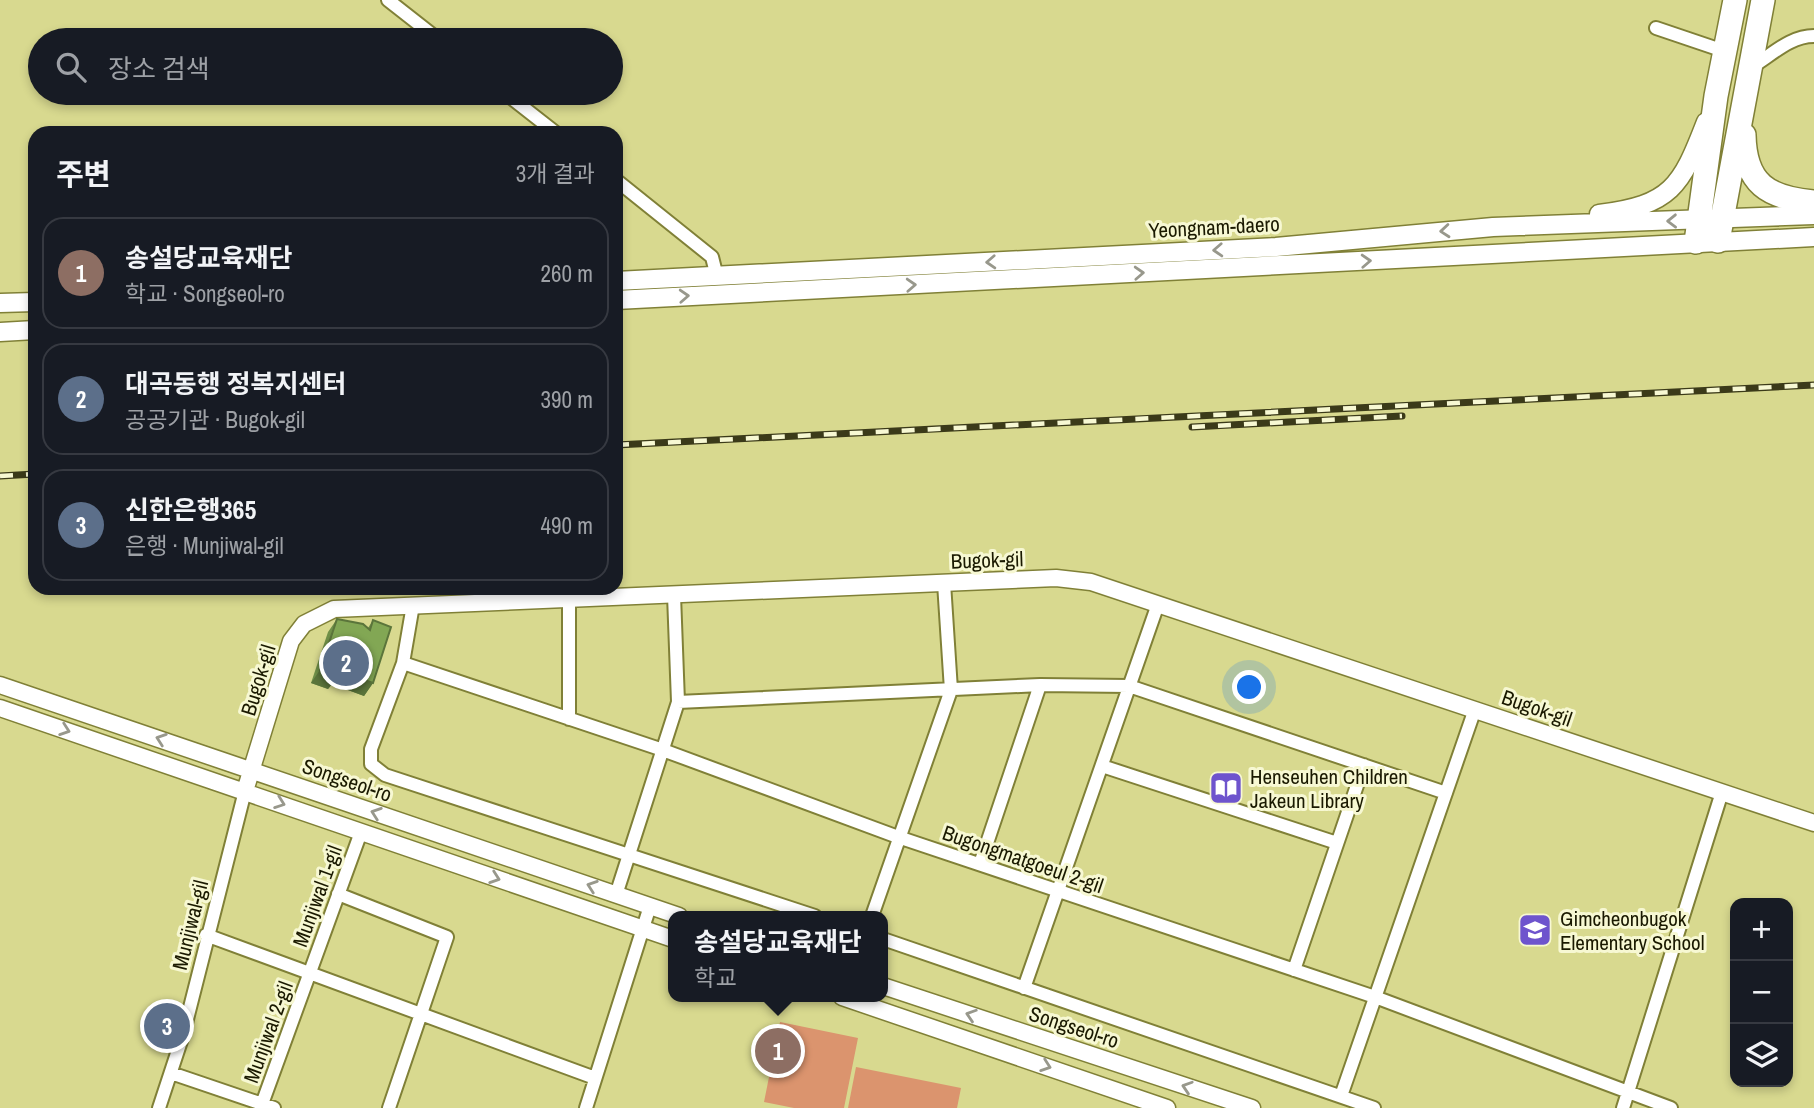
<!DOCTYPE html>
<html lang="ko">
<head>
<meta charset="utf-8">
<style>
  body { margin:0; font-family:"Archivo Narrow","Noto Sans KR",sans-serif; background:#242831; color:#f1f3f6 }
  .controls { position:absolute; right:21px; bottom:21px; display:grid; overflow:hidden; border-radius:14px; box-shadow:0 4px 10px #0003 }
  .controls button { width:63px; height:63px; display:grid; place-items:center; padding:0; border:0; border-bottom:2px solid #363941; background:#171b24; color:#f1f3f6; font:35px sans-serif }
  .you { position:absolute; left:1250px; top:688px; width:24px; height:24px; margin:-18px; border:5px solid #fff; border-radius:50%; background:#1a73e8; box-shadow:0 0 0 10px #1a73e833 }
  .badge { display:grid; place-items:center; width:46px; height:46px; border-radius:50%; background:#2563eb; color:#fff; font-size:23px; font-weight:700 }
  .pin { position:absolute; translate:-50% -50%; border:4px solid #fff; box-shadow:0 2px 7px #0006 }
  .popup { position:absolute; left:668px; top:911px; width:220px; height:91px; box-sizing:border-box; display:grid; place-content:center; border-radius:14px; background:#171b24; filter:drop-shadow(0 2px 5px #0005); font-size:23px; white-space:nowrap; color:#9ea1a6 }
  .popup b { font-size:26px; color:#f1f3f6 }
  .popup::after { content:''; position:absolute; left:50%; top:100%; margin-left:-14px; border:14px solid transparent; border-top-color:#171b24 }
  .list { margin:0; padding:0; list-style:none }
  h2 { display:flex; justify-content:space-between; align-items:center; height:91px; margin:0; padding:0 28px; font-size:30px }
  h2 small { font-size:23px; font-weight:400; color:#9ea1a6 }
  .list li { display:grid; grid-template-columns:46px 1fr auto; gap:21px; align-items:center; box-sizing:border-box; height:112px; margin:0 14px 14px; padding:0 14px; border:2px solid #363941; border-radius:21px }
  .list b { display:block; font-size:26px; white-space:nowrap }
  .list p { margin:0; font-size:23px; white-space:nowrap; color:#9ea1a6 }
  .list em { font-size:23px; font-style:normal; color:#9ea1a6 }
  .icon { flex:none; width:38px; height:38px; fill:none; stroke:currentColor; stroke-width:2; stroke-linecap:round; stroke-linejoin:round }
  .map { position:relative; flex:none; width:1814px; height:1108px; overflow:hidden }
  .search { position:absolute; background:#171b24; box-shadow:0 4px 10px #0003; left:28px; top:28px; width:595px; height:77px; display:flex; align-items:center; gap:18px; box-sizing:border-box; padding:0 24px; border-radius:38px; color:#9ea1a6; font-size:26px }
  .panel { position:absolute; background:#171b24; box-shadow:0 4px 10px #0003; left:28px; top:126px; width:595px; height:469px; border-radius:21px }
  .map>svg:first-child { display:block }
</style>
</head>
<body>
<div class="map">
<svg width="1814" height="1108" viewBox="0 0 1814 1108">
  <rect width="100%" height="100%" fill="#d8d98f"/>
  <!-- green -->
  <path fill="#db946e" d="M780,1022L858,1038L844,1108H794L764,1102Z
    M856,1067L961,1088L957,1108H848Z"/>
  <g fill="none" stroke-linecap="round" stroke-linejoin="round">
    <defs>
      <path id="minor" d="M388,0L439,40
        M1656,28L1724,51
        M1750,68C1771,56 1789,36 1814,36
        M505,93L556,133
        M616,180L712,257L717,277
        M569,599V719
        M413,605L403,663L371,749V764L385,775L815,916
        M403,663L660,749L898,837L1375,997L1671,1108
        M678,702L1040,685L1129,686L1446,793
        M1102,766L1337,843
        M980,864L1040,685
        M338,894L447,937L389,1108
        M616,895L678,702L674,595
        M872,916L951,690L944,583
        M206,935L595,1078
        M883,939L1374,1108
        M1294,970L1364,765
        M1024,988L1158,604
        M171,1073L274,1108
        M1341,1096L1475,709
        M262,1104L361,832
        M159,1108L183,1035L245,791
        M586,1108L650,906
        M1623,1108L1722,792"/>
      <path id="tertiary" d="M0,685L679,916
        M0,708L673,939
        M245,791L291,641L304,624L334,609L1056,578L1091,582L1814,823
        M883,986L1252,1108
        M842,997L1167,1108"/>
      <path id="secondary" d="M1599,214C1671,205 1681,187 1706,122
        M616,281L1276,247L1493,227L1814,215
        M616,300L1814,237
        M0,303L35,302
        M0,332L35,330"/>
      <path id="motorway" d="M1744,135C1745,184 1768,198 1814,202
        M1718,241L1763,0
        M1696,242L1716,96L1735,0"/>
    </defs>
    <!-- minor casing -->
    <use href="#minor" stroke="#808037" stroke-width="16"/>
    <!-- tertiary casing -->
    <use href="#tertiary" stroke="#808037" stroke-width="19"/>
    <!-- secondary casing -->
    <use href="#secondary" stroke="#808037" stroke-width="21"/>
    <!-- motorway casing -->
    <use href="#motorway" stroke="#808037" stroke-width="26"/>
    <!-- minor -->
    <use href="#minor" stroke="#fff" stroke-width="12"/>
    <!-- tertiary -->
    <use href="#tertiary" stroke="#fff" stroke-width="16"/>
    <!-- secondary -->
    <use href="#secondary" stroke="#fff" stroke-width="18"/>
    <!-- motorway -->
    <use href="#motorway" stroke="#fff" stroke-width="23"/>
    <defs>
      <path id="rail" d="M1192,427L1402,416
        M616,445L1814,385
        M0,476L35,474"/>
    </defs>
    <!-- rail casing -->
    <use href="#rail" stroke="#3b3a19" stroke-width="7"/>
    <!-- rail -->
    <use href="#rail" stroke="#f7f8d3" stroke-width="4.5" stroke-dasharray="13" stroke-linecap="butt"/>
  </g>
  <!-- wall -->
  <path fill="#709048" d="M337,619L368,628L373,620V683L364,696L332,684L328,689L311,683L328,632Z"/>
  <!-- shaded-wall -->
  <path fill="#5b753b" d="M320,670L339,671L373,683L364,696L332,684L328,689L311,683Z"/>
  <!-- building -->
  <path fill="#82a754" stroke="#5b753b" stroke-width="2" d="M337,619L363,624L370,630L373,620L391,627L373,683L339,671L337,676L320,670Z"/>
  <!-- one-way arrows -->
  <defs><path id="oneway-chevron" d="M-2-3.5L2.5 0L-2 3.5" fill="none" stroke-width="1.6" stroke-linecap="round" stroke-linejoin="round" transform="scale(1.75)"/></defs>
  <g stroke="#98988c">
    <use href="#oneway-chevron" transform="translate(1672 221) rotate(179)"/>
    <use href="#oneway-chevron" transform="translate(1445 231) rotate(175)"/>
    <use href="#oneway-chevron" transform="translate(1218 250) rotate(177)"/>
    <use href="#oneway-chevron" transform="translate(1366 261) rotate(-3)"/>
    <use href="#oneway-chevron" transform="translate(991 262) rotate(177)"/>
    <use href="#oneway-chevron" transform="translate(1139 273) rotate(-3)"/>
    <use href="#oneway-chevron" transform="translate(911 285) rotate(-3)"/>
    <use href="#oneway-chevron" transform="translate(684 296) rotate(-3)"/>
    <use href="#oneway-chevron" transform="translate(65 730) rotate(19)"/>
    <use href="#oneway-chevron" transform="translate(161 739) rotate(-161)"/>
    <use href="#oneway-chevron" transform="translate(280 803) rotate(20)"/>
    <use href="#oneway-chevron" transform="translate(376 813) rotate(-161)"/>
    <use href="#oneway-chevron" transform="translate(495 878) rotate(19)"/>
    <use href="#oneway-chevron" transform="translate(592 886) rotate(-161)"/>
    <use href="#oneway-chevron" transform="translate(971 1015) rotate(-162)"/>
    <use href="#oneway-chevron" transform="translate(1046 1066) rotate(19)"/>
    <use href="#oneway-chevron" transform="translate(1187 1087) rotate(-162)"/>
  </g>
  <!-- icons -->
  <defs>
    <symbol id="library-square" viewBox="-11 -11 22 22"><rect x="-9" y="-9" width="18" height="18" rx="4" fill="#6e54cd" stroke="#f7f8d3"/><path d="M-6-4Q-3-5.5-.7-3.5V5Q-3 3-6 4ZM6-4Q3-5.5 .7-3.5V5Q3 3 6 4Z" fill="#fff"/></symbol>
    <symbol id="school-square" viewBox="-11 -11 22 22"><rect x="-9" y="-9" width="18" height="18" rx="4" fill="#6e54cd" stroke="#f7f8d3"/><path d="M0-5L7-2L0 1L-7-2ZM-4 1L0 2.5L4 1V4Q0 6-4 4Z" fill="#fff"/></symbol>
  </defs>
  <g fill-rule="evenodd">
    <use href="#library-square" x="1207" y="769" width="38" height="38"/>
    <use href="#school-square" x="1516" y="911" width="38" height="38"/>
  </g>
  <g text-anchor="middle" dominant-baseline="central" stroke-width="6" stroke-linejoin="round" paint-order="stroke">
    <!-- street labels -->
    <g font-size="21" fill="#1a1900" stroke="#f7f8d3">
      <text transform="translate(1214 227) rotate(-3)">Yeongnam-daero</text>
      <text transform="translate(987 560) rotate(-2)">Bugok-gil</text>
      <text transform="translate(258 680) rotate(-73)">Bugok-gil</text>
      <text transform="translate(1537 708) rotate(19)">Bugok-gil</text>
      <text transform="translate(347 780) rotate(19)">Songseol-ro</text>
      <text transform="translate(1023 859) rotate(19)">Bugongmatgoeul 2-gil</text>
      <text transform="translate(317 896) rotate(-70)">Munjiwal 1-gil</text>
      <text transform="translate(190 925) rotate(-76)">Munjiwal-gil</text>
      <text transform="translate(1074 1027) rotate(18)">Songseol-ro</text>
      <text transform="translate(268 1032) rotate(-70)">Munjiwal 2-gil</text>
    </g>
    <!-- poi labels -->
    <g font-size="21" fill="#1a1900" stroke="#f7f8d3" text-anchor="start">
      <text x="1250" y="776">Henseuhen Children<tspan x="1250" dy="24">Jakeun Library</tspan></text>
      <text x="1560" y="918">Gimcheonbugok<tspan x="1560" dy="24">Elementary School</tspan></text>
    </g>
  </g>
</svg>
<div class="controls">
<button>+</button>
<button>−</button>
<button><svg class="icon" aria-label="layers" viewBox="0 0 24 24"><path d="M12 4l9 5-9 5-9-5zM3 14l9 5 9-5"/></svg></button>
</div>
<div class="you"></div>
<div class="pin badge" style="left:778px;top:1051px;background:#8d6e63">1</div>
<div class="popup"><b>송설당교육재단</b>학교</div>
<div class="pin badge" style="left:346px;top:663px;background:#5c6f8a">2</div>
<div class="pin badge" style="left:167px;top:1026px;background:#5c6f8a">3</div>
<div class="search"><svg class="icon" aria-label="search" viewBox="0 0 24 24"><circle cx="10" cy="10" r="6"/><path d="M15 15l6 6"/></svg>장소 검색</div>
<section class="panel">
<h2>주변<small>3개 결과</small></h2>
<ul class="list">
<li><span class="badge" style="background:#8d6e63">1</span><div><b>송설당교육재단</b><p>학교 · Songseol-ro</p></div><em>260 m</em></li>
<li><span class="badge" style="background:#5c6f8a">2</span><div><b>대곡동행 정복지센터</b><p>공공기관 · Bugok-gil</p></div><em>390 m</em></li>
<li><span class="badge" style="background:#5c6f8a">3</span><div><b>신한은행365</b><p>은행 · Munjiwal-gil</p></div><em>490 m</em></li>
</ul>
</section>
</div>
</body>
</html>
